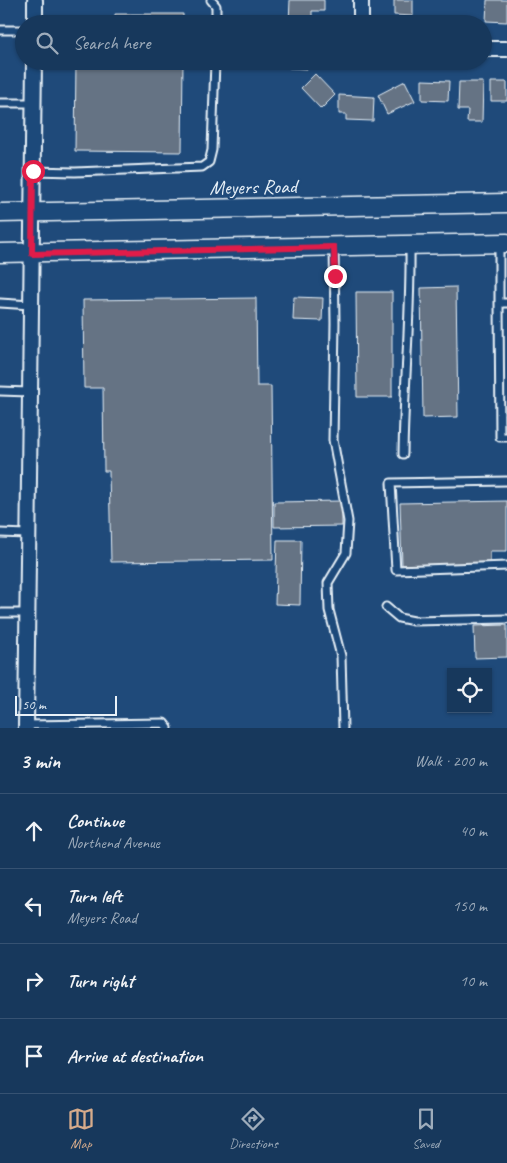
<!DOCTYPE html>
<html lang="en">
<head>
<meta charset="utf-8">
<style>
  body { margin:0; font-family:Caveat,sans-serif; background:#244365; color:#f1f3f6 }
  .controls { position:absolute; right:15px; bottom:15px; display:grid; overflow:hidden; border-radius:0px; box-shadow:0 1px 4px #0004 }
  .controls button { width:45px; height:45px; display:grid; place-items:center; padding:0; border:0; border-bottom:1px solid #365272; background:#17385c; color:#f1f3f6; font:25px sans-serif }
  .scale { position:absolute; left:15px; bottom:12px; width:102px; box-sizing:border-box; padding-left:5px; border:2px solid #e8f1f8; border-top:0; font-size:14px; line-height:18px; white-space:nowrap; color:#e8f1f8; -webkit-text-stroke:4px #1f4a7a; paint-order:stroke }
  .stop { position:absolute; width:15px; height:15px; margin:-11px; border:4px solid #e11d48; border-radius:50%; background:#fff }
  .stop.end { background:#e11d48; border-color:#fff; box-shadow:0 1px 5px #0008 }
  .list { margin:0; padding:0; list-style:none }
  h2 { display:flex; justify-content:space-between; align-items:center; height:65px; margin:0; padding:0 20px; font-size:21px }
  h2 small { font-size:16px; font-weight:400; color:#9eacbb }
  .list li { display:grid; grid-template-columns:32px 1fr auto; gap:15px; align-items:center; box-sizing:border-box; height:75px; padding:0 20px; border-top:1px solid #365272 }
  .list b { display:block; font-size:19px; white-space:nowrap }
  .list p { margin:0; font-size:16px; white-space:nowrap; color:#9eacbb }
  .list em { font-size:16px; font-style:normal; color:#9eacbb }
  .icon { flex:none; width:28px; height:28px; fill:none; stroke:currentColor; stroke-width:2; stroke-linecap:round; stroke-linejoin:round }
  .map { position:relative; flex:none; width:507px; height:728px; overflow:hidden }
  .search { position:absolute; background:#17385c; box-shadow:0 1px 4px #0004; left:15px; right:15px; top:15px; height:55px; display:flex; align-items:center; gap:12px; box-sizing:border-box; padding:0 18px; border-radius:28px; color:#9eacbb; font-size:19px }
  .sheet { height:365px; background:#17385c }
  nav { display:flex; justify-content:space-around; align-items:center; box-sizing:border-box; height:70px; border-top:1px solid #365272; background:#17385c; font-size:14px; color:#9eacbb }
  nav a { display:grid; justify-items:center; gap:2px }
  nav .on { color:#d6ab8b }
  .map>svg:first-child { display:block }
</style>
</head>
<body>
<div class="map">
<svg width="507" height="728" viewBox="0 0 507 728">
  <rect width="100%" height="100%" fill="#1f4a7a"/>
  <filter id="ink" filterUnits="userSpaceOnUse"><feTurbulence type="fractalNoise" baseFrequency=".02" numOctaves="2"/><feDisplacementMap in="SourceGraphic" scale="10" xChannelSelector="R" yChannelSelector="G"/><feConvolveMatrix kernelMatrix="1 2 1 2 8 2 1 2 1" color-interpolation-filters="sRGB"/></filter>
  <g filter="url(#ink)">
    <!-- building -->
    <path fill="#657384" stroke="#e8f1f8" d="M290,0H324V11H312V24L289,23Z
      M394,0H413V16L394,15Z
      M487,0H507V22L486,21Z
      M115,14H183V24H115Z
      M76,61H183L182,152L75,151Z
      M289,61H307V69L289,68Z
      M315,74L335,95L321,109L301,88Z
      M422,80L449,81L448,101L422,100Z
      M405,81L415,101L387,114L378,95Z
      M459,82H483L482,122H467L468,110H458Z
      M491,82H507V101H491Z
      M339,95L374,97L373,121L346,120V114H339Z
      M456,287L458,417L423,418L421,288Z
      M356,292H392V397H357Z
      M294,297L323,298L322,321L293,320Z
      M256,298L257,386H271L273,560L111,562L109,471H104L103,388H84L83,300Z
      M342,501V526L274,527V502Z
      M507,501V551H490V563L402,565L400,503Z
      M277,540H301L300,605L275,604Z
      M507,625V657L475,658L474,626Z"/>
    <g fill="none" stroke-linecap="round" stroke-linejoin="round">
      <defs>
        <path id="service" d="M211,0L216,6V24
          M0,30H24
          M0,103H33
          M33,171L75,172L202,167L209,162L212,150L215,61
          M499,243V303H507
          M334,247L335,323L333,440L348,521L346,553L328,583L329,610L341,656L343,728
          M0,303L31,305
          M499,303L500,437H507
          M0,391L29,392
          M403,454C404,385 411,316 410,246
          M507,481L391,483L396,570L507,566
          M0,533L27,534
          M386,607L399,618L414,621L507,619
          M0,613H27
          M26,725L164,723L168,728"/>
        <path id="minor" d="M35,24V0
          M361,24V0
          M483,49H507
          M26,728L34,61"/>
        <path id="tertiary" d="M0,213L507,203
          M0,253L507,243"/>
      </defs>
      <!-- service casing -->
      <use href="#service" stroke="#e8f1f8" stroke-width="11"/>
      <!-- minor casing -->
      <use href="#minor" stroke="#e8f1f8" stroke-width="18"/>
      <!-- tertiary casing -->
      <use href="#tertiary" stroke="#e8f1f8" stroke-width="21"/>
      <!-- service -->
      <use href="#service" stroke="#1f4a7a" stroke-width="7"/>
      <!-- minor -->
      <use href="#minor" stroke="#1f4a7a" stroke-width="14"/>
      <!-- tertiary -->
      <use href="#tertiary" stroke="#1f4a7a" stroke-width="18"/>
    </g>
  </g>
  <g fill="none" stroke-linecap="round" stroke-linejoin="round" filter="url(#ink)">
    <!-- route -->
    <path stroke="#e11d48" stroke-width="6" d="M33,171L32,254L334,247L335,276"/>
  </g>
  <g text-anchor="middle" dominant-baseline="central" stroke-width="4.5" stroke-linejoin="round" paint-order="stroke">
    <!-- street labels -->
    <g font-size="20" fill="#e8f1f8" stroke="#1f4a7a">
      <text transform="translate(253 187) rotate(-1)">Meyers Road</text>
    </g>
  </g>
</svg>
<div class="controls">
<button><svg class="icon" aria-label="locate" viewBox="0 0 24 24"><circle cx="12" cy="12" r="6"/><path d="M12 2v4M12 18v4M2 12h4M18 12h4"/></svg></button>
</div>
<div class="scale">50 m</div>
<div class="stop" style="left:33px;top:171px"></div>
<div class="stop end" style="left:335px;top:276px"></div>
<div class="search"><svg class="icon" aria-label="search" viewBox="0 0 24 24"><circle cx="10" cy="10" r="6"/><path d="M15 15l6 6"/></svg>Search here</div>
</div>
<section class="sheet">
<h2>3 min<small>Walk · 200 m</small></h2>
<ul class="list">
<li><svg class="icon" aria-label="ahead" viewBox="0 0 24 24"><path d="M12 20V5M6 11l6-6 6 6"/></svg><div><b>Continue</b><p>Northend Avenue</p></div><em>40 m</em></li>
<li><svg class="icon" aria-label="left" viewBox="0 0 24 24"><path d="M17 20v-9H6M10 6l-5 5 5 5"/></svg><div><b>Turn left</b><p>Meyers Road</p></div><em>150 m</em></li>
<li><svg class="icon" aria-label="right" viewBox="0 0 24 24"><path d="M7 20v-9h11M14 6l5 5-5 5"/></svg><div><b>Turn right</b></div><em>10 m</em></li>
<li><svg class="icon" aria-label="arrive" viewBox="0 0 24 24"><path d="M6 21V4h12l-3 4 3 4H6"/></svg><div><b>Arrive at destination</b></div></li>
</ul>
</section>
<nav>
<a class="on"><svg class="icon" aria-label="map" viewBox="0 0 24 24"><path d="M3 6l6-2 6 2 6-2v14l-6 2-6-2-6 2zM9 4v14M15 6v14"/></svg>Map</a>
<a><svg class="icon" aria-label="directions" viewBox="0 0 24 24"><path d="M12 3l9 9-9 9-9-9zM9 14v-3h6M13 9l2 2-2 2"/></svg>Directions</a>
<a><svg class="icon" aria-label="saved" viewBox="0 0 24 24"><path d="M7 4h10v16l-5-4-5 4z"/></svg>Saved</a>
</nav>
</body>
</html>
